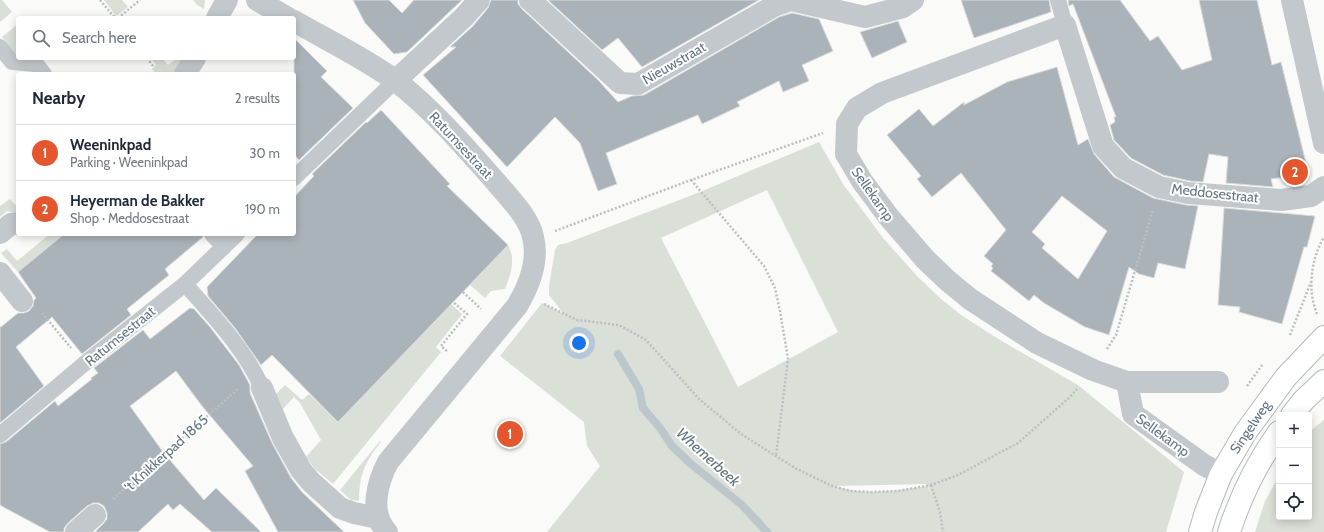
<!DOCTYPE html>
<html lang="en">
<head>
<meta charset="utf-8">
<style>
  body { margin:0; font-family:Cabin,sans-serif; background:#f6f6f7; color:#1f2937 }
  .controls { position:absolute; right:12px; bottom:12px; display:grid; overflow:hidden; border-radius:4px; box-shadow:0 2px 10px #0003 }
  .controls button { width:36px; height:36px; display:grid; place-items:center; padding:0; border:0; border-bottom:1px solid #e0e1e3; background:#fff; color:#1f2937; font:20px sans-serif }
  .you { position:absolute; left:579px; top:343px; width:14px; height:14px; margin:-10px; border:3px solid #fff; border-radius:50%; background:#1a73e8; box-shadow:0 0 0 6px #1a73e833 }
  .badge { display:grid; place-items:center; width:26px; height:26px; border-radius:50%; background:#e4572e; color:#fff; font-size:13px; font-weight:700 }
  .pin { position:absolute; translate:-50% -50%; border:2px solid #fff; box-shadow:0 1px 4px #0006 }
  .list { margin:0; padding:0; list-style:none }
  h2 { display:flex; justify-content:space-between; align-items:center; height:52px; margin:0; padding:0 16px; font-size:17px }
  h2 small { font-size:13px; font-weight:400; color:#747a83 }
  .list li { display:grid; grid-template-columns:26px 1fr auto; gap:12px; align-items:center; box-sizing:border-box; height:56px; padding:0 16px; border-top:1px solid #e0e1e3 }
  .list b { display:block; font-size:15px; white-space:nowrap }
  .list p { margin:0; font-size:13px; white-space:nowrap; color:#747a83 }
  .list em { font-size:13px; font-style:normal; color:#747a83 }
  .icon { flex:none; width:22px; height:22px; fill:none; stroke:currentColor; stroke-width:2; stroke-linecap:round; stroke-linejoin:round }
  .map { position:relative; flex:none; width:1324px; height:532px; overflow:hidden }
  .search { position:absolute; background:#fff; box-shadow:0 2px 10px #0003; left:16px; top:16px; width:280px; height:44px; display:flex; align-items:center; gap:10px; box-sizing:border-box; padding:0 14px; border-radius:4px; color:#747a83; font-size:15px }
  .panel { position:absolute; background:#fff; box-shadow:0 2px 10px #0003; left:16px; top:72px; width:280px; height:164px; border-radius:4px }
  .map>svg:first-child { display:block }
</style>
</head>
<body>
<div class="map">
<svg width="1324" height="532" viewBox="0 0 1324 532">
  <rect width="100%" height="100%" fill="#fafaf8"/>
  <!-- green -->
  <path fill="#dadfd7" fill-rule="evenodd" d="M0,0H2L12,12L0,22Z
    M104,0H122L128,7L116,16Z
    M193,0H205L204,9L197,5Z
    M18,24V54H16L2,37Z
    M151,58H162L168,65L177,58H184L175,74H156L152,69L156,65Z
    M819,142L843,184L883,238L917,276L940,298L961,315L1000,340L1078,385L1184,472L1166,532H547L600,466L587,446L584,422L500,356L542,303L564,314L549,295V286L555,250L558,245L567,243L700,192ZM767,190L838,332L738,387L661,238ZM927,484L932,495L927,486C896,491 865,496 834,486Z
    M10,199L18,208V213L7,211L0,217V206Z
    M50,234H64L18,272L1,253L7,249L17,261Z
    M508,245C516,259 511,274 505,289L491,291L485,298L470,285Z
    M451,304L462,314L436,347L441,352L333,484L315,469L306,457L321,440L300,403L294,397L282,410L275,395L285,385L302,400L309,394L338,422Z
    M1324,420V532H1255L1265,501L1279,476V517H1309V432Z
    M380,441L381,442C365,461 359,476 359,501L351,500L340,490Z"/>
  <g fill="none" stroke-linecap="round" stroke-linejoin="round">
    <!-- stream -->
    <path stroke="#bbc7cb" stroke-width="8" d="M618,354L639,389L643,408L660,428L672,446L691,464L742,505L767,532"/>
  </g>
  <!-- building -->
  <path fill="#aab3b9" stroke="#dcdcda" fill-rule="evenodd" d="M353,0H389L402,13L414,0H462L407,52L394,54L365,23Z
    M491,0H518V4L522,9L598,80L618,102L632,96L644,95L779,17L792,13L819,19L833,51L802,65L809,81L783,92L779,81L737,102L740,106L702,124L698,115L606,153L617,184L598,191L580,143L555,117L507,167L423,75L456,47H450L473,26L488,8Z
    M548,0H759L642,67L618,38L602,50Z
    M961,0H1049L1051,12L974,38Z
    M1068,0H1120L1150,41L1158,36L1182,70L1212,60L1199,0H1257L1272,65L1281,62L1307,167L1302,175L1271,179L1273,187L1226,183L1228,157L1209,154L1203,182L1190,181L1163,175L1131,158L1114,140L1110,125L1115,122L1114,117H1116L1073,4L1069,6Z
    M898,21L907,42L872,58L860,32Z
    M294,38L327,71L321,77L353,108L299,160L294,154Z
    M1057,67L1078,145L1088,139L1094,154L1114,177L1153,198L1186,205L1198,206L1185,269L1158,263L1154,278L1139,274L1129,267L1109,335L1085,327L1044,303L1034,295L1029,301L991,271L993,268L991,266L993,264L984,256L1006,230L961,173L932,197L917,179L921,176L887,135L919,109L933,126L964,102V105L1007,82ZM1062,196L1107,231L1078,279L1042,248L1045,244L1032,232Z
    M381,110L450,184L447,186L508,245L338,422L272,355L261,365L235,328L208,296L207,287L258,234H294V197L314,176L312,174L366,122L367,123Z
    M1224,208L1315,216L1307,247H1304L1282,324L1239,312L1240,307L1218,305Z
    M64,234H203V237L165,269L169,275L127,309L131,315L82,354L52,317L16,347L44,386L0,423V326L1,327L18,313H24L29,311L33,306L34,300L36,298L18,272Z
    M190,308L194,309L210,327L239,365L250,385V393L272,443L291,478L302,492L344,532H278L245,471L253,466L202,406L176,371L130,406L163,452L204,500L216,488L261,532H212L180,504L173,510L168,504L138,532H95L103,524L107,519V513L104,506L99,503H93L87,506L68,523L64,528V532H50L5,508L0,505V444L6,442L55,401L58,406L92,379L91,378L98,373L94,368L143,330L150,339Z"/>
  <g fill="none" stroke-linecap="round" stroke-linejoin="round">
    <defs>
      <path id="secondary" d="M1292,415L1303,401L1324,381
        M1200,532L1206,512L1221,474L1245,433L1286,377L1324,337
        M1229,532C1241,495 1256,464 1279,432"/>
    </defs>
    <!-- secondary casing -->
    <use href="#secondary" stroke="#b3babf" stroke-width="24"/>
    <!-- path -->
    <path stroke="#bbbfc2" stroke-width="2.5" stroke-dasharray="2 2" stroke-linecap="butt" d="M100,0L115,18
      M118,18L140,0
      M147,58L153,66
      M691,180L764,266L775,288L780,311L788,359L776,456
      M555,231L691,180L823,133
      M463,292L481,309
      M544,304L577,320L619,325L646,340L699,399L741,434L795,468L832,486L851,491L871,492L898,491L931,485L958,475L1018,443L1070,397L1078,388
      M42,313L71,348
      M1317,314C1307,290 1311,259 1324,237
      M1290,335L1311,282
      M1107,349L1116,335L1153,210
      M447,351L441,346L467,314L453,302
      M1247,386L1263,364
      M931,485L940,512L943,532
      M113,499L238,389"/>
    <!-- pedestrian -->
    <path stroke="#c3c8cc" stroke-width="16" d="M1058,0L1065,25
      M0,47L12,62L36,64L44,74
      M294,178L395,81
      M212,234L224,247
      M185,284C213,316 245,349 262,388
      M0,435L84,364L185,284L237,234"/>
    <!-- minor -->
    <path stroke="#c3c8cc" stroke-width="22" d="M257,0L288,18
      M530,0L620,83L638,84L774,6L791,0
      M791,0L865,17L903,7L913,0
      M1292,0L1324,143
      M217,18L227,0
      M294,21C327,40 366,59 396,81C433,110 465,147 496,182C509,198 529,217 533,237C539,261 529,286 517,306L388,462C377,483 369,513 387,532
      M185,74L195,58
      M395,81L464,17L479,0
      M0,233L11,224L18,223
      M0,273L22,301
      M1127,382H1218
      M262,388L283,438L301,470L311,482L340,508L354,513L378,518
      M1221,474L1204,465L1133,414L1127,382L1093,370L1037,343L970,299L948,281L925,259L888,216L862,181L846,154L847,124L857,108L882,93L1065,25L1103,146L1123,168L1159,187L1188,193L1281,200L1311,196L1324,187
      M76,532L95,515"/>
    <!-- secondary -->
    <use href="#secondary" stroke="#fff" stroke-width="22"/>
  </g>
  <g text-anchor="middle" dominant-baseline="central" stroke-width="4" stroke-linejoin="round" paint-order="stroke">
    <!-- street labels -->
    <g font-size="14" fill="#657683" stroke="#fff">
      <text transform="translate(674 63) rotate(-30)">Nieuwstraat</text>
      <text transform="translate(461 145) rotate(47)">Ratumsestraat</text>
      <text transform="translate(1215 193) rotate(6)">Meddosestraat</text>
      <text transform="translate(873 194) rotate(55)">Sellekamp</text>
      <text transform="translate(120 336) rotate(-39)">Ratumsestraat</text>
      <text transform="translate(1250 427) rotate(-56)">Singelweg</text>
      <text transform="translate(1163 435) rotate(36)">Sellekamp</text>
      <text transform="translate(166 453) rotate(-42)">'t Knikkerpad 1865</text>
    </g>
    <!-- water labels -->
    <g font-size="15" font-style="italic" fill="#60757c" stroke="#fff">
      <text transform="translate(708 457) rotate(42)">Whemerbeek</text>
    </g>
  </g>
</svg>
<div class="controls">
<button>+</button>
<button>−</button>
<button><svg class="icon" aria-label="locate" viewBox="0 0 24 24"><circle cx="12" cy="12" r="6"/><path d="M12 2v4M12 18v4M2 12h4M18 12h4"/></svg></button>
</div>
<div class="you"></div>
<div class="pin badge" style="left:510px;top:434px">1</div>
<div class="pin badge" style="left:1295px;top:172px">2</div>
<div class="search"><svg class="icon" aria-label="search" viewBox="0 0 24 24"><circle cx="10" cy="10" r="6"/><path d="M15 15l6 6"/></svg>Search here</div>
<section class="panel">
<h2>Nearby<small>2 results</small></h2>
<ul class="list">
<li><span class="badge">1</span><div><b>Weeninkpad</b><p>Parking · Weeninkpad</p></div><em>30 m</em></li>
<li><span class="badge">2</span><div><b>Heyerman de Bakker</b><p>Shop · Meddosestraat</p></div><em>190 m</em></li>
</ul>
</section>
</div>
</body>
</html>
